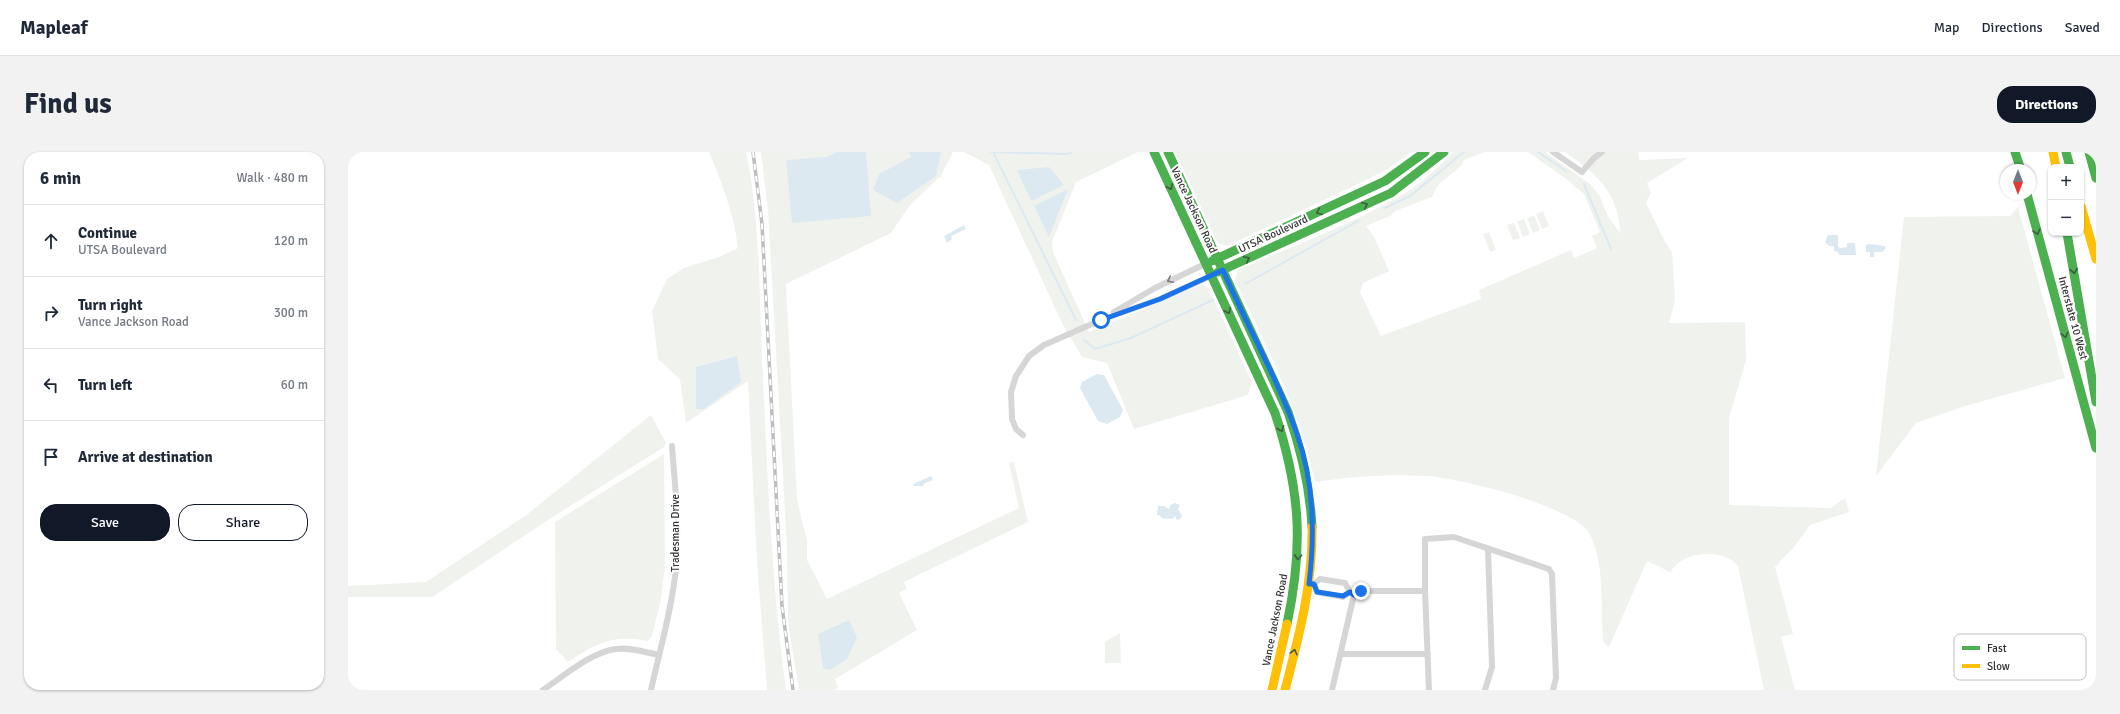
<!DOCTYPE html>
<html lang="en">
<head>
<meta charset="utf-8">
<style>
  body { margin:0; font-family:Signika,sans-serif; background:#f2f2f3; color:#1f2937 }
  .controls { position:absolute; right:12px; top:12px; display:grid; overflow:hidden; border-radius:8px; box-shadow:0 1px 3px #0004 }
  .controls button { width:36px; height:36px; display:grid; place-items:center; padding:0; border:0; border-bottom:1px solid #e0e1e3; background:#fff; color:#1f2937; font:20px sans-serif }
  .compass { position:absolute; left:1652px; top:12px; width:36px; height:36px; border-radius:50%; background:#fff; box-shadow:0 1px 3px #0004; rotate:180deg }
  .stop { position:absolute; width:12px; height:12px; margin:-9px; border:3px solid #1a73e8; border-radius:50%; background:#fff }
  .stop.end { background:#1a73e8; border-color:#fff; box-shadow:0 1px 4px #0008 }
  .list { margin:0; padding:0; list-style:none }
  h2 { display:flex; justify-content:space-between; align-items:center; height:52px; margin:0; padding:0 16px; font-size:17px }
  h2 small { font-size:13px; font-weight:400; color:#747a83 }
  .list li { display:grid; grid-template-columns:26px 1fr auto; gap:12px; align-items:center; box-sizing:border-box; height:72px; padding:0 16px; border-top:1px solid #e0e1e3 }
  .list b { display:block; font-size:15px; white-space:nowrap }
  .list p { margin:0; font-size:13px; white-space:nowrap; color:#747a83 }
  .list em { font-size:13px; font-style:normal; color:#747a83 }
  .actions { display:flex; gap:8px; padding:12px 16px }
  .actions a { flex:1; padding:9px 0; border:1px solid #111827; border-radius:16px; text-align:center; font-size:14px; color:#111827 }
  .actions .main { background:#111827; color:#fff }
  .icon { flex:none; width:22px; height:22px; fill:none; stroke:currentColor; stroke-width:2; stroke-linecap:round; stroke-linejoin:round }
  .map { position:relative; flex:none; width:1748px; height:538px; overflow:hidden; border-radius:16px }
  header { display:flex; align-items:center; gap:24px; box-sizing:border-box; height:56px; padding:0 20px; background:#fff; border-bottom:1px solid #e0e1e3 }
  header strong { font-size:19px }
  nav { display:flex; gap:22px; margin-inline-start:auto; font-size:14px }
  .intro { display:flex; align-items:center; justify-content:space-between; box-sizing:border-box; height:96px; padding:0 24px }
  h1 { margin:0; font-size:28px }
  .button { padding:10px 18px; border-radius:16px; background:#111827; color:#fff; font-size:14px; font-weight:700 }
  main { display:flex; gap:24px; padding:0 24px }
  aside { flex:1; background:#fff; border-radius:16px; box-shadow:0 1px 3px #0004 }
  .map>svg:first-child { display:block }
</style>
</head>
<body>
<header>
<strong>Mapleaf</strong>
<nav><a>Map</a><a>Directions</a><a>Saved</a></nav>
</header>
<div class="intro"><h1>Find us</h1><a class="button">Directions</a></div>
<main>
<aside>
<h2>6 min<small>Walk · 480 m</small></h2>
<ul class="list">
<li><svg class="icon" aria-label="ahead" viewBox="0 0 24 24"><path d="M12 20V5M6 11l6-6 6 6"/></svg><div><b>Continue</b><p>UTSA Boulevard</p></div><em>120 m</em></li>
<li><svg class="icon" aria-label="right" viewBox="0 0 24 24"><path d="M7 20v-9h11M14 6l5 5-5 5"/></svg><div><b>Turn right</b><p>Vance Jackson Road</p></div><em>300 m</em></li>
<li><svg class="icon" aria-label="left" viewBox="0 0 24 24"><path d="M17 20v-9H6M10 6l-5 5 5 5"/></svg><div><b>Turn left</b></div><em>60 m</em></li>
<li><svg class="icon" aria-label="arrive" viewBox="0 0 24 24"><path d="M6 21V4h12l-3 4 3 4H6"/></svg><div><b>Arrive at destination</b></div></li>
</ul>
<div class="actions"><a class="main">Save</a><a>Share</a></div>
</aside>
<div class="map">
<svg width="1748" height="538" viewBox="0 0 1748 538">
  <rect width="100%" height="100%" fill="#fff"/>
  <!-- green -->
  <path fill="#f0f3ed" d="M361,0H398C412,66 411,135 414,202C419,314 423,427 438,538H419L409,410L400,229L338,271L332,227L310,207L304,159L319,127L336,116L371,105L390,96C386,62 374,31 361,0Z
    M413,0H605L593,24L562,53L543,81L438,132L449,348L459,389V408L479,447L671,356L661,311L666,310L680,370L556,430L559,437L551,441L569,478L487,527L490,536L485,538H451L440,471L439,396L420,58Z
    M616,0H790L728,30L704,90L705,100L741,180L855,132L861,137L904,230L900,243L786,277L759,211L734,205L715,173L641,13Z
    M827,0H1063L1040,17L1010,32L879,94L870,91Z
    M1106,0H1137L1116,8L1114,13L1090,33L1084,45L1047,59L1042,64L1018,74L1026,85L1041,119L1015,131L1012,140L1033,184L1133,147L1131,138L1223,98L1226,106L1249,96L1244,84L1252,80L1236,42L1217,26L1180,0H1197L1242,32L1251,43L1260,64L1272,81C1271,40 1248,22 1217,0H1290L1291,8L1340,6L1299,31L1303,41L1298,51L1317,90L1324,100L1327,148L1321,171L1397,170L1398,208L1381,266V353L1483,356L1497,346L1501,360L1462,373L1446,395L1427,415L1445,482L1433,485L1447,538H1416L1390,414C1378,399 1349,399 1333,409C1329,411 1325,417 1322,420L1299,409L1261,495L1255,489C1253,457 1257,409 1241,381C1225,354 1109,325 1077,324C1040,322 1003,325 967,330C952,258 918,194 887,128L890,118C947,93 1008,71 1062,38C1078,27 1092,13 1106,0Z
    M1670,55L1717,226L1614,255L1568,271L1528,324L1556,65L1662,64Z
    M1195,59L1201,74L1194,77L1188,62Z
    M1186,63L1192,78L1185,81L1179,66Z
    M1176,67L1182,82L1175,85L1169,70Z
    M1166,71L1172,86L1165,88L1159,73Z
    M1141,80L1148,98L1142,100L1135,82Z
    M303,263L318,291L316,295L203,366L84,445H0V434L78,430L177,364Z
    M316,302L317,413L313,447L304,484L300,489C265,482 248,491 220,510L208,497L207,370Z
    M772,481L773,511H757V490Z"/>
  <!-- water -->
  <path fill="#dde9f1" d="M489,0H518L523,64L444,71L438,8L479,5Z
    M561,0H593L588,24L549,51L525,38L531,22L563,5Z
    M701,15L716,33L683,49L669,18Z
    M720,37L701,85L686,54Z
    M616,73L618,77L603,84L604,87L599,91L596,84Z
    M1480,83H1490V94L1492,96L1499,95V91H1507L1508,103H1491L1490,100L1486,99V94H1481L1477,90Z
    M1521,92L1537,94V97L1535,100H1526V105H1522V100H1518V93Z
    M389,204L393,230L356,257H348V215Z
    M749,222L756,223L775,258L772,265L759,272L750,269L732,236L734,230Z
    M583,324L585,328L575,332L576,334H566L565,332Z
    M827,351L832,353L830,357L834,364L832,367L829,368L827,364L824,367L813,366L812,363H809L810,354H816L821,357L822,353Z
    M501,468L509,486L499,507L482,518L475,516L470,482Z"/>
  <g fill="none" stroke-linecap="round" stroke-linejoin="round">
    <!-- stream -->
    <path stroke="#dde9f1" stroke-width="2" d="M643,0L720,2L724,0
      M1190,0L1218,19
      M646,2L728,168
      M1236,32L1263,97
      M1037,56L1062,44L1116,0
      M897,132L1010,69
      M736,188L747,197L783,186L865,148"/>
    <!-- street -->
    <path stroke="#d6d6d6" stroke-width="6" d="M1205,0L1234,20L1246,6L1254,0
      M766,160L807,136L857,112
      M675,283L668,277L664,267L663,240L668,224L681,204L696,193L753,168L812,147L863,124
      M961,432H966L972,427L997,431L1002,440L1006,443L1013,439H1077V387L1106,385L1201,417L1204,422L1208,526L1205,538
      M966,432L969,440L995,445L1002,440
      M1077,439L1081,538
      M992,502H1080
      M195,538C216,524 243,500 268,497C282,495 297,500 311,503
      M303,538C312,497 324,457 328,416C332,376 327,334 324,294
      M984,538L1006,443
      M1137,538L1144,515L1140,397"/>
    <!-- fast -->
    <path stroke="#4caf50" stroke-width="9" d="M806,0L927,261C952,337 956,393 939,472
      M820,0L940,260C953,297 962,335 964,375
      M1667,0L1673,18
      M1718,0L1722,15
      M1741,0L1748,26
      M1679,42L1748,296
      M1719,81L1748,250
      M864,109L1037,29L1077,0
      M870,120L1043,41L1096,0"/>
    <!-- slow -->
    <path stroke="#ffc107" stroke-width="9" d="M1705,0L1708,15
      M1733,54L1748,107
      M924,538L939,472
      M937,538C951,484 965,432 964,375"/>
    <defs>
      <path id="rail" d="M405,0L414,72L434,454L445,538"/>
    </defs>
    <!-- rail casing -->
    <use href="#rail" stroke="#bebebe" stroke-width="3.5"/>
    <!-- rail -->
    <use href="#rail" stroke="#fff" stroke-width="2" stroke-dasharray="6" stroke-linecap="butt"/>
  </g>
  <!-- one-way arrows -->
  <defs><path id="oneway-chevron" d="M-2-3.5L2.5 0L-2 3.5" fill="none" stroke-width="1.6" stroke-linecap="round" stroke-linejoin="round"/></defs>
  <g stroke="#3b5e3c">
    <use href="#oneway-chevron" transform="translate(822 35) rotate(65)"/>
    <use href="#oneway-chevron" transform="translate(1017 53) rotate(-25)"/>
    <use href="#oneway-chevron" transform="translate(971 60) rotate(155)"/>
    <use href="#oneway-chevron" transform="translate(1689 80) rotate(75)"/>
    <use href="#oneway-chevron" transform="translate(899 107) rotate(-25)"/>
    <use href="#oneway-chevron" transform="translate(1726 119) rotate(80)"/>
    <use href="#oneway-chevron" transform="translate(880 159) rotate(65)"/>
    <use href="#oneway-chevron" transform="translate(1717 183) rotate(75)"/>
    <use href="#oneway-chevron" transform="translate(933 277) rotate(69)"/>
    <use href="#oneway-chevron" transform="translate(950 405) rotate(93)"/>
    <use href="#oneway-chevron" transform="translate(946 500) rotate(-76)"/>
  </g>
  <use stroke="#7c7c7c" href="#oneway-chevron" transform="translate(822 128) rotate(154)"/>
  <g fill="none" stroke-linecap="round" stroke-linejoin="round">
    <!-- route -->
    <path stroke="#1a73e8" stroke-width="5" d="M753,168L812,147L875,118C898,172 930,227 949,282C966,329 967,382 961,432H966L969,440L995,444L1002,440L1006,443L1013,439"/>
  </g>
  <g text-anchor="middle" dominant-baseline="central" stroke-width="4" stroke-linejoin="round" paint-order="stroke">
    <!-- street labels -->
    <g font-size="11" fill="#323232" stroke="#fff">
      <text transform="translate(846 58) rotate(65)">Vance Jackson Road</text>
      <text transform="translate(925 82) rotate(-25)">UTSA Boulevard</text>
      <text transform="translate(1725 166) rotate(75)">Interstate 10 West</text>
      <text transform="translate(327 381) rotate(-90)">Tradesman Drive</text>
      <text transform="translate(927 468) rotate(-79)">Vance Jackson Road</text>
    </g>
  </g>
  <!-- legend -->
  <rect x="1606" y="482" width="132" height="46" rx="6" fill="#fff" stroke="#c2c2c2" stroke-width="1"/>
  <rect x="1614" y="494" width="18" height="4" fill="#4caf50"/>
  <rect x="1614" y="512" width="18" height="4" fill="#ffc107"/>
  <g font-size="11" fill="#323232">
    <text x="1639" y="500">Fast</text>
    <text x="1639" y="518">Slow</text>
  </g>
</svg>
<div class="controls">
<button>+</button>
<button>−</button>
</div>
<svg class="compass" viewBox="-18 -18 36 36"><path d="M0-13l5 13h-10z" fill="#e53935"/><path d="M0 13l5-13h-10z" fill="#747a83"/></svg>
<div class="stop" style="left:753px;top:168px"></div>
<div class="stop end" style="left:1013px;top:439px"></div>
</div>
</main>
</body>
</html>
